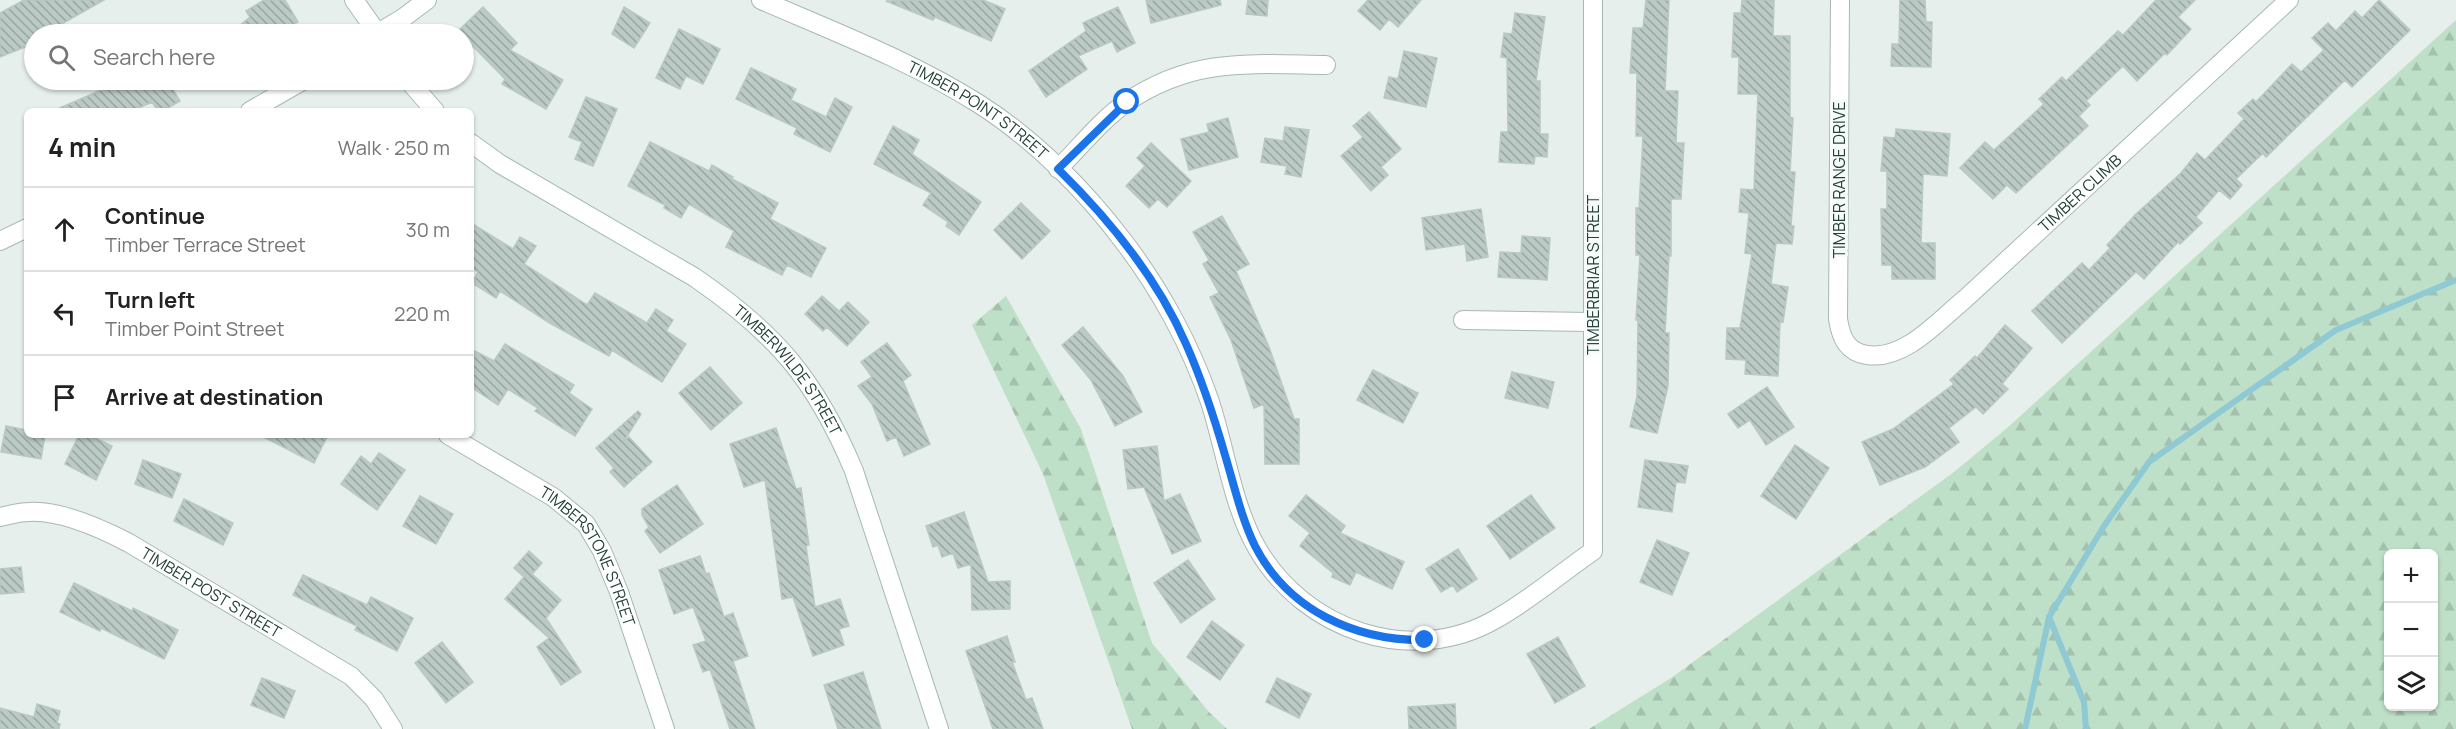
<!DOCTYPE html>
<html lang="en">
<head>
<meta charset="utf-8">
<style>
  body { margin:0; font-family:Manrope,sans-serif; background:#f2f2f2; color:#222 }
  .controls { position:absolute; right:18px; bottom:18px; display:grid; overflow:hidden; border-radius:9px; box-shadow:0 2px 4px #0004 }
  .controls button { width:54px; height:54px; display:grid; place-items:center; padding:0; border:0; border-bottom:2px solid #e0e0e0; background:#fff; color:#222; font:30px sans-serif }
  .stop { position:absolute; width:18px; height:18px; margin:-14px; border:4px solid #1a73e8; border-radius:50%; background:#fff }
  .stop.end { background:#1a73e8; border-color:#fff; box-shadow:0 2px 6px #0008 }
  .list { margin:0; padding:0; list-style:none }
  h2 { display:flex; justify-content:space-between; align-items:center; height:78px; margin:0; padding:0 24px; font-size:26px }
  h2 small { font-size:20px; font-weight:400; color:#767676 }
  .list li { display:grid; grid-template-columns:39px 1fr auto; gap:18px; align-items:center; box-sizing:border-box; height:84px; padding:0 24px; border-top:2px solid #e0e0e0 }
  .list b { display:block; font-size:22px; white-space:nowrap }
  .list p { margin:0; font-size:20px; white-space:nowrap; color:#767676 }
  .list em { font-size:20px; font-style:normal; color:#767676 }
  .icon { flex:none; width:33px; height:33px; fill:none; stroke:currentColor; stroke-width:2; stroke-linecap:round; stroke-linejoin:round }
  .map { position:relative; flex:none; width:2456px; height:729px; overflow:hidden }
  .search { position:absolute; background:#fff; box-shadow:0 2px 4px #0004; left:24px; top:24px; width:450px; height:66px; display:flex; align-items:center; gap:15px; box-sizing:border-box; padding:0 21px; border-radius:33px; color:#767676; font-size:22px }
  .panel { position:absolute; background:#fff; box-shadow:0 2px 4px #0004; left:24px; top:108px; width:450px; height:330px; border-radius:9px }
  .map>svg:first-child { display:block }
</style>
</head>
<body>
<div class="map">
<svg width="2456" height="729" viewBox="0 0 2456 729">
  <defs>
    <pattern id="forest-firs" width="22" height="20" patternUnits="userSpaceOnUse" patternTransform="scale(1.5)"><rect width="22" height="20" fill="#bfe0c8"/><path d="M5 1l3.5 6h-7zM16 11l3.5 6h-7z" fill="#a4c1ad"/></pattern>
    <pattern id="building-back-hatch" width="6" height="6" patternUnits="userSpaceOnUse" patternTransform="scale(1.5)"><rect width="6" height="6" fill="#bbcac4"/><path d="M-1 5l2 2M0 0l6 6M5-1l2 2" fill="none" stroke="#98a6a0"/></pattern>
  </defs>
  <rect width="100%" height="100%" fill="#e6efeb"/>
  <!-- forest -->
  <path fill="url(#forest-firs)" fill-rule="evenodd" d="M2456,20V729H1589L1671,678L1954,472L2007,428ZM2388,554H2434V706H2388Z
    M1006,296L1081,429L1152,643L1209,712L1227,729H1132L1043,474L972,325Z"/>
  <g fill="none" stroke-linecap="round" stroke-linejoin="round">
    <!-- stream -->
    <path stroke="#8ec9d4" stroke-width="6" d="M2049,617L2084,702L2086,729
      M2025,729L2049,617L2104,526L2149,462L2336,330L2456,280"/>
  </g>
  <!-- building -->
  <path fill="url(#building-back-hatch)" stroke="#b8c9c2" stroke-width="1.5" d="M24,0H104L44,34H34V40L24,45L25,47L0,57V13Z
    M264,0H285L298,22L276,34H229L250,17L246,11Z
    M941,0H983L1005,9L991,41L935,17L933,20L886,1Z
    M1146,0H1220L1221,5L1151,23Z
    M1248,0H1268L1267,16L1246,14Z
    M1368,0H1421L1398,27L1389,19L1380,30L1358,11Z
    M1646,0H1669L1665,91H1678L1676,143H1684L1681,199H1671V256H1669L1665,333H1669L1668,386L1657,433L1630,427L1637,396L1638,320H1636L1640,255H1636V208H1639L1643,136H1636L1637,73H1630L1633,28H1643Z
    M1742,0H1774L1773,36H1790V117L1793,118L1790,172H1795L1791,226H1794L1792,244L1776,243L1771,284L1788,287L1783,322L1780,321L1778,376L1745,374L1746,360L1726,359L1727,328H1740L1752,254L1745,253L1749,213L1739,212L1741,189L1754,190L1758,94H1738L1739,57H1732L1734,13H1741Z
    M1900,0H1925L1926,22H1932L1931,67L1891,66L1892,44H1899Z
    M2156,0H2195L2178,17L2191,29L2167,55L2165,53L2137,81L2123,66L2086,101L2090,105L2079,116L2088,126L2016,193L2007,185L1993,199L1960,168L1985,142L1994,150L2044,104L2039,99L2062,77L2066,81L2118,31L2123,35Z
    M2379,0L2410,30L2352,87L2345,80L2266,157L2263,153L2236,179L2242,185L2230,199L2219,190L2196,217L2202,223L2180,244L2178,242L2144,279L2136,272L2062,343L2032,311L2082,263L2089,270L2110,248L2107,245L2136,214L2181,173L2197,153L2205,160L2244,119L2238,113L2253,99L2256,102L2292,64L2301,72L2324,50L2312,38L2328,23L2336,31L2355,11L2362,18Z
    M483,7L517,43L510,50L563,80L546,109L502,84L505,79L458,31Z
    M624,7L650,23L634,48L612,34Z
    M1118,7L1135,43L1117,52L1112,41L1078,56L1087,69L1046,97L1029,71L1086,31L1083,23Z
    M1515,13L1545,17L1536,81H1540V134H1548L1547,157L1535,156L1534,164L1499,162L1501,132H1508L1507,58L1501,57L1504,33L1512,34Z
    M679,29L720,49L703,84L686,76L680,89L656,78Z
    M1404,51L1437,58L1426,107L1384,98L1389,77L1398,79Z
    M751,68L796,89L791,100L826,117L835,98L852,107L830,152L794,134L797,128L736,99Z
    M124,80H167L180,101L163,111H158L152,102L132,111H53Z
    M586,97L617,109L593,166L575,159L582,142L569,137Z
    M1369,112L1401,149L1381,167L1388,175L1371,191L1341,156L1363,137L1353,126Z
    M1228,118L1238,157L1189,170L1181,139L1209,132L1207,124Z
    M893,126L919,140L912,154L981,202L959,235L946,226L948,222L923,205L931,193L874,164Z
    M1285,127L1309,130L1301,177L1285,174L1287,166L1261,162L1265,138L1283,141Z
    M1896,129L1950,134L1947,176L1923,174L1921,243H1935V279H1892V265H1882L1881,209H1887V171H1881L1884,137L1895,138Z
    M650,142L709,171L712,165L733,177L732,179L778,203L770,219L826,248L811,277L787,265L782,275L726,247L734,231L689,204L681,218L664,208L665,205L628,186Z
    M1151,143L1191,181L1167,207L1158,199L1149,208L1126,186L1145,166L1137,158Z
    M1021,203L1050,231L1022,259L994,230Z
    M1481,209L1488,257L1467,261L1465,244L1426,250L1422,218Z
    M1222,216L1249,264L1236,271L1269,347L1294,419H1299V464H1265L1264,404L1254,408L1231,340L1210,297L1219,293L1203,264L1209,260L1193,232Z
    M471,223L513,249L520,237L536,246L524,264L587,305L595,293L647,323L656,309L673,320L666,331L686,344L662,382L612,350L609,356L548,322L500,291L496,298L472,283L478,272L471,268Z
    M1522,236L1550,238L1547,280L1498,277L1500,252L1521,253Z
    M822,296L839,311L848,302L869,322L847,346L827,327L823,331L805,314Z
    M2005,325L2032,348L2002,384L2008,389L1983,414L1976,407L1949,428L1959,442L1925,467L1880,485L1862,442L1893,429L1954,384L1950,380L1975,356L1977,358Z
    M1083,327L1123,376L1142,412L1115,426L1091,380L1062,345Z
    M887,343L911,375L903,381L930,444L904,456L896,437L887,441L872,404L858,386L872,377L861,362Z
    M505,344L574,385L569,393L592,409L575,436L535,411L538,408L508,389L498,405L471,387V349L494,361Z
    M710,367L742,403L711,430L679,393Z
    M1373,370L1418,393L1403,423L1357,400Z
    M1512,372L1554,382L1548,408L1505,398Z
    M1767,387L1794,427L1766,445L1750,420L1738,428L1728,414Z
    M638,411L641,414L624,441L629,437L652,462L624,487L610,472L614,468L596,448Z
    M6,426L27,430V435H45L41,459L1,452Z
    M776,428L796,489L801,488L809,545L806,546L815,607L840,599L849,626L839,629L844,645L813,656L793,597L782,599L765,480L744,487L730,444Z
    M79,435H89L112,446L96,480L65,464Z
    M260,435H328L314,463Z
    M1795,445L1829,468L1796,519L1761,496Z
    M1157,446L1164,501L1180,494L1201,541L1172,554L1144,487L1128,489L1123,450Z
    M379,453L405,470L377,510L341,484L361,456L371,464Z
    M143,460L181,474L172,498L135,484Z
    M1645,460L1688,466L1685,483L1676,482L1672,512L1638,507Z
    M677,485L703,524L660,553L645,531L649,527L642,515V509Z
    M1306,495L1345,526L1340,533L1404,562L1392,589L1356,572L1350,585L1332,577L1333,573L1300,546L1310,533L1289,516Z
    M1531,495L1555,528L1510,559L1487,526Z
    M420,496L453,514L436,544L403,526Z
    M184,499L233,523L223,545L174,521Z
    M964,512L988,582L1010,581V609L972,610L971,564L958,568L953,553L942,557L938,545L933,547L926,526Z
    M1657,540L1689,553L1672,595L1640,582Z
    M1458,549L1477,579L1457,592L1453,585L1441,592L1426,569Z
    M529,551L542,563L532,574L561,600L546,618L581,672L561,685L537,647L549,638L505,599L524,577L514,568Z
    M700,556L706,574L709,573L724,617L733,613L748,656L733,661L755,729H730L710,669L703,672L693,645L706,641L693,607L674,614L659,570Z
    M1188,560L1215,599L1181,623L1154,583Z
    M21,567L24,592L0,594V569Z
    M303,575L367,605L371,597L413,618L397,651L355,630L357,626L293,595Z
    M74,583L132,611L133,608L178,630L164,659L101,628L100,631L60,612Z
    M1212,621L1244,645L1220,680L1187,657Z
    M1007,636L1015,662H1012L1026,700L1032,698L1043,729H993L966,651Z
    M1558,637L1585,686L1555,703L1527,654Z
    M442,642L473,682L446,703L415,663Z
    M863,672L881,729H838L824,685Z
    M262,678L295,691L284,718L251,705Z
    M1277,678L1311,694L1299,718L1266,702Z
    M37,704L60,711L57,723L60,724L59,729H0V708L34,717Z
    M1455,704L1456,729H1409L1408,707Z"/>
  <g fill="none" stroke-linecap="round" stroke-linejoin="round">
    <defs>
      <g id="street">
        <path id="s1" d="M761,0C835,32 911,61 979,104C1034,139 1085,190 1124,242C1160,289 1191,346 1210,402C1225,448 1233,507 1257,548C1304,630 1411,668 1496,619C1530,600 1561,573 1593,551V0"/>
        <path id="s2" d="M1840,0L1838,319C1841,338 1847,352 1867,355C1904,361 1938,321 1965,299L2289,0"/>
        <path d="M376,34L403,18L427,0"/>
        <path d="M250,111L304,80"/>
        <path d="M1058,169C1080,147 1101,120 1127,102C1193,57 1251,64 1326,65"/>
        <path d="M0,241L27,228"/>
        <path d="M1463,320L1592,322"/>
        <path id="s3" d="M448,435L553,497L586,524L602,551L619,592L665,729"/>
        <path id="s4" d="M0,517C9,515 19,512 29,512C59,510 102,529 129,543L351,676L374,699L393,729"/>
      </g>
      <g id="secondary">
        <path d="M354,0L378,34"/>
        <path d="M408,80L435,111"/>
        <path id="s5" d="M471,143L500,164L694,277C776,333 816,380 854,471L939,729"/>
      </g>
    </defs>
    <!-- street casing -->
    <use href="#street" stroke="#a8b8b2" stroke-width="20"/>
    <!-- secondary casing -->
    <use href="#secondary" stroke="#a4bbb3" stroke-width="20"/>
    <!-- street -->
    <use href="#street" stroke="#fff" stroke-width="18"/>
    <!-- secondary -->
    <use href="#secondary" stroke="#fff" stroke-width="18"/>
  </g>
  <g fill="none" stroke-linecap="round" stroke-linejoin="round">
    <!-- route -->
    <path stroke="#1a73e8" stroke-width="8" d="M1127,102L1058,169C1109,219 1157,277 1186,344C1202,380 1214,417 1225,455C1234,485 1241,517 1255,546C1288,610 1355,641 1425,640"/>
  </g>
  <g text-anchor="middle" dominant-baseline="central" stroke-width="6" stroke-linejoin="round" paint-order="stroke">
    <!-- street labels -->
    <g font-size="16" fill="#24423a" stroke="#f7fbf9">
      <text stroke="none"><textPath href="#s1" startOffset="244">TIMBER POINT STREET</textPath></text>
      <text transform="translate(1839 180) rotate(-90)">TIMBER RANGE DRIVE</text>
      <text stroke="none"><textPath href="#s2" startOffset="642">TIMBER CLIMB</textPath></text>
      <text transform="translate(1593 275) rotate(-90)">TIMBERBRIAR STREET</text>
      <text stroke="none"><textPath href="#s5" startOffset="394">TIMBERWILDE STREET</textPath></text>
      <text stroke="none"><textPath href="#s3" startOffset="192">TIMBERSTONE STREET</textPath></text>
      <text stroke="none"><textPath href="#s4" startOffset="231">TIMBER POST STREET</textPath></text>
    </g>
  </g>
</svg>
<div class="controls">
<button>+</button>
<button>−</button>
<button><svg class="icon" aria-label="layers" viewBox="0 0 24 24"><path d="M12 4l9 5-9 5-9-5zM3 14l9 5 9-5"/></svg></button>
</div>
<div class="stop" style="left:1127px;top:102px"></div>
<div class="stop end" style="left:1425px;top:640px"></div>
<div class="search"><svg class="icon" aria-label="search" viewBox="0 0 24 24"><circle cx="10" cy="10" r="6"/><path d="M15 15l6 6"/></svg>Search here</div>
<section class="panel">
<h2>4 min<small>Walk · 250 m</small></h2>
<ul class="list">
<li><svg class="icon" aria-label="ahead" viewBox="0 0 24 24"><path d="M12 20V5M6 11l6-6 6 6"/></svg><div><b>Continue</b><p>Timber Terrace Street</p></div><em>30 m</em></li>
<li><svg class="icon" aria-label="left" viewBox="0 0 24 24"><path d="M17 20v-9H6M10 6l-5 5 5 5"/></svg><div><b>Turn left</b><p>Timber Point Street</p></div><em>220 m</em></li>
<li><svg class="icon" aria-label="arrive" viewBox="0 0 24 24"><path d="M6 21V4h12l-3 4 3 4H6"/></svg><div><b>Arrive at destination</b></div></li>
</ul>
</section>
</div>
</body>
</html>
